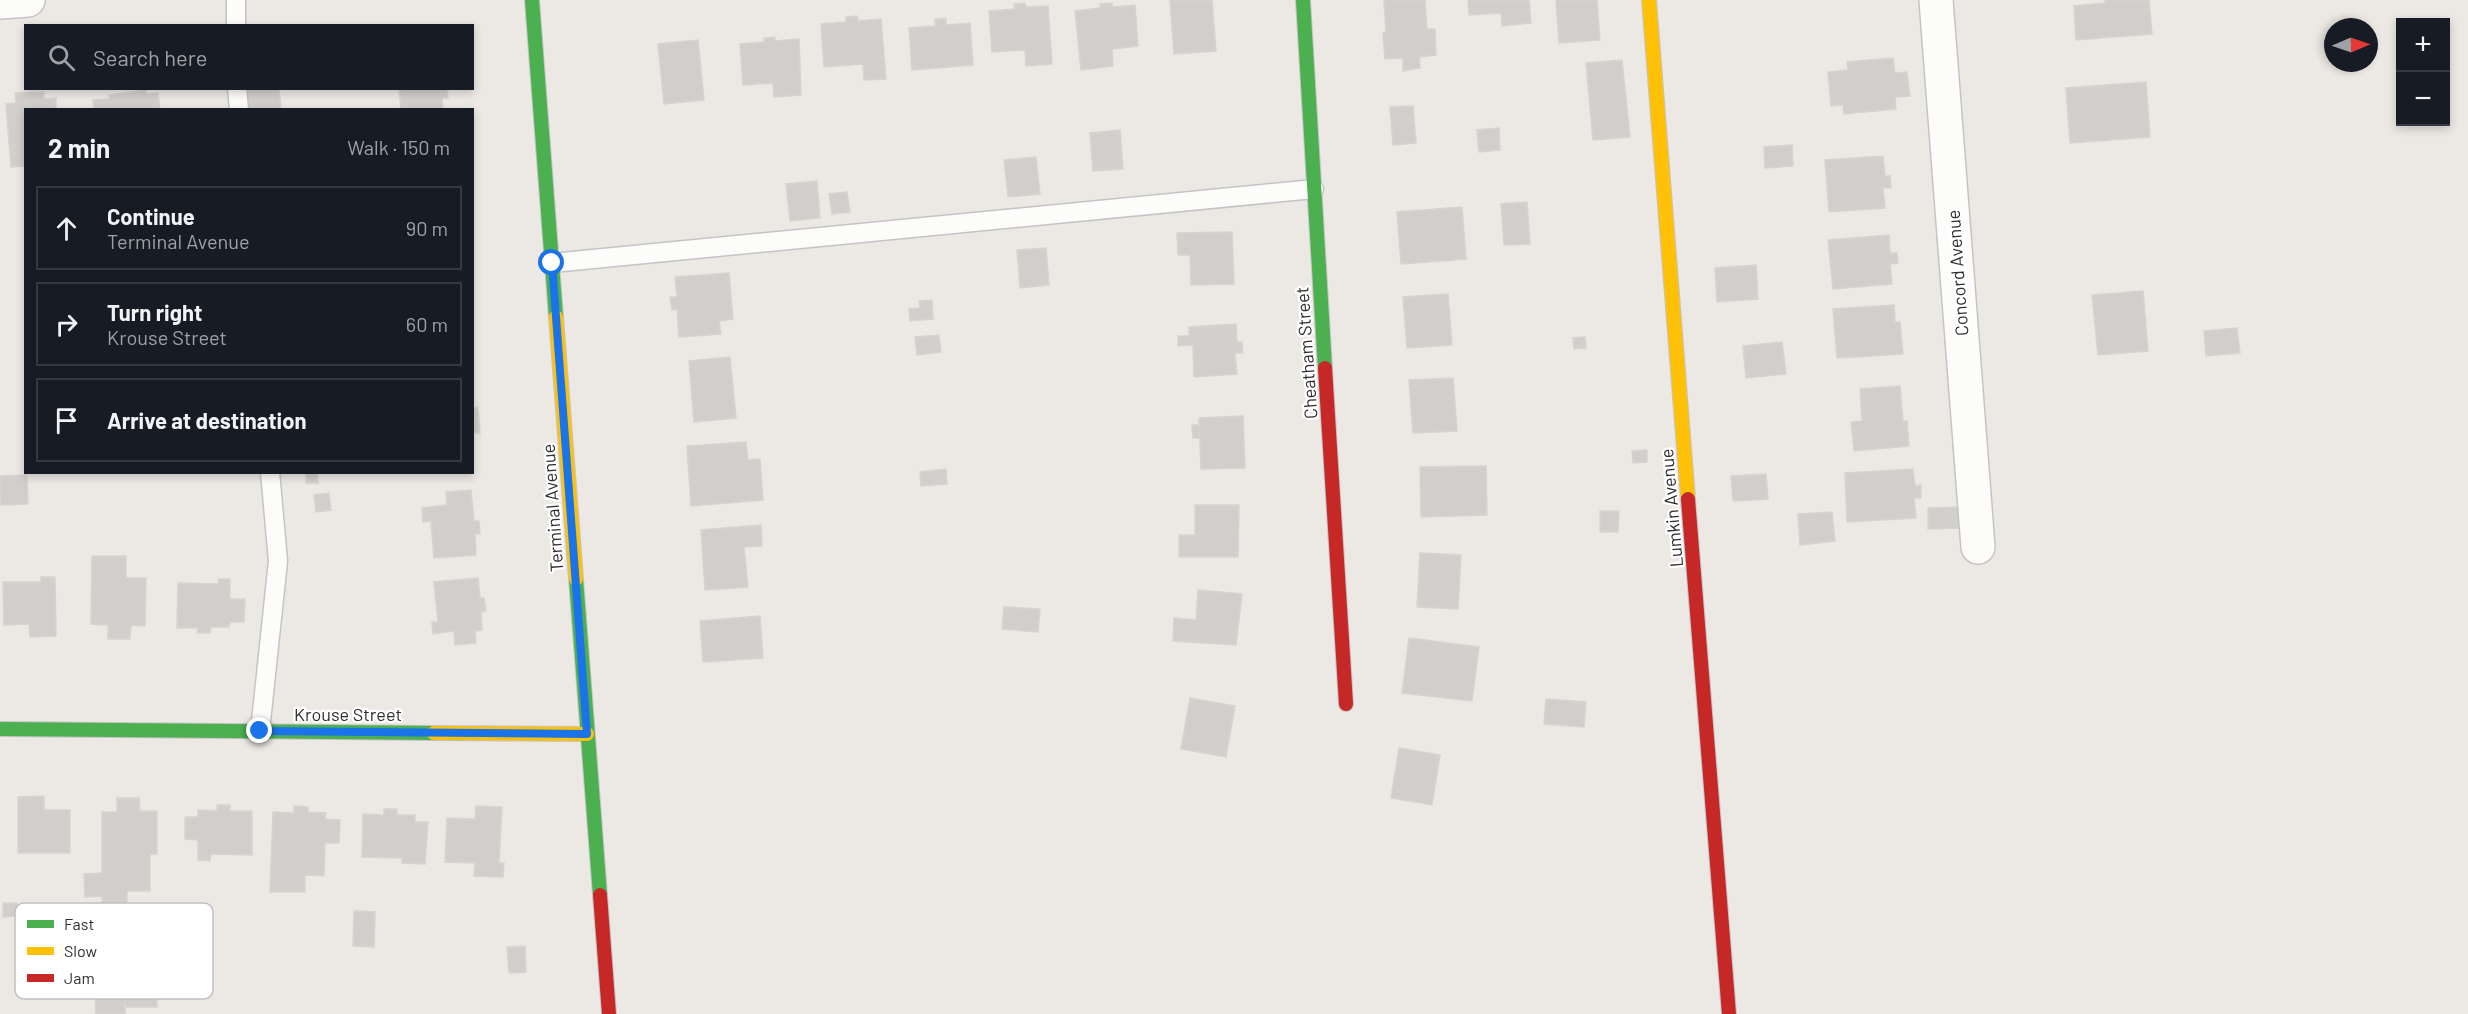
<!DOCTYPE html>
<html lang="en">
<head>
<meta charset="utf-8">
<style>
  body { margin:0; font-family:Barlow,sans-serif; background:#242831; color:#f1f3f6 }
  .controls { position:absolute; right:18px; top:18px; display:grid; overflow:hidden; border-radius:0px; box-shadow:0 3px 9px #0003 }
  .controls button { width:54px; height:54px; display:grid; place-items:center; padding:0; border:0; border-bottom:2px solid #363941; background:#171b24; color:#f1f3f6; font:30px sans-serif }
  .compass { position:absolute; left:2324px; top:18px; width:54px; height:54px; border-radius:50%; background:#171b24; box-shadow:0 3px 9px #0003; rotate:88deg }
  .stop { position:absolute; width:18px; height:18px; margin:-14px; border:4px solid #1a73e8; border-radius:50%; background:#fff }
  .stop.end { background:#1a73e8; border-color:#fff; box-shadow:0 2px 6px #0008 }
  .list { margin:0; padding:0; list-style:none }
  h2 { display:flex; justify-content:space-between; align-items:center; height:78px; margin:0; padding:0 24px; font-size:26px }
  h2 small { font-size:20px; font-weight:400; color:#9ea1a6 }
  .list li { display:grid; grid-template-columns:39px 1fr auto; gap:18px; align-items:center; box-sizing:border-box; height:84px; margin:0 12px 12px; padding:0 12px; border:2px solid #363941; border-radius:0px }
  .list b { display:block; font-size:22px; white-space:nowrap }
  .list p { margin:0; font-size:20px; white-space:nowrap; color:#9ea1a6 }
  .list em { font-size:20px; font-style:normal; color:#9ea1a6 }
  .icon { flex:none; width:33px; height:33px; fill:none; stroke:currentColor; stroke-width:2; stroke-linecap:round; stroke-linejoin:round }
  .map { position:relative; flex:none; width:2468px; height:1014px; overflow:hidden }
  .search { position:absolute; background:#171b24; box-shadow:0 3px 9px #0003; left:24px; top:24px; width:450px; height:66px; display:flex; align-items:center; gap:15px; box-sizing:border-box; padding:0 21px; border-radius:0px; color:#9ea1a6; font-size:22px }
  .panel { position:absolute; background:#171b24; box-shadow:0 3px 9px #0003; left:24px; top:108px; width:450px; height:366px; border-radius:0px }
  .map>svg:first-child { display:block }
</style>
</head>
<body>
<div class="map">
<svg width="2468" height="1014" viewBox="0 0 2468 1014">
  <rect width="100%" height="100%" fill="#ece8e4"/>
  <!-- building -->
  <path fill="#d1cecb" stroke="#d7d4d0" stroke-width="1.5" d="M1170,0H1212L1216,51L1174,54Z
    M1384,0H1425L1427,29H1435L1436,55L1419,57L1420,68L1403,71V58L1385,59L1383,33L1386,32Z
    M1468,0H1529L1531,23L1502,26L1501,13L1469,15Z
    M1556,0H1597L1600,40L1559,43Z
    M2105,0H2149L2152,34L2076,40L2074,6L2105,3Z
    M1025,3L1026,7L1048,6L1052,64L1026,66L1025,50L992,52L989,11L1015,9L1014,4Z
    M1112,3V7L1135,5L1138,46L1112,49L1113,66L1081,70L1075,11L1100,8V4Z
    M857,16L858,21L881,19L886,79L864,80L863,64L824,67L821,24L846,22V17Z
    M946,18V25L970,23L973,65L912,70L909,28L935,26V19Z
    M775,37V41L799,39L801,95L774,97L773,83L743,85L740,44L764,42V38Z
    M698,40L704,100L664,104L658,44Z
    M1893,58L1895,73L1907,72L1910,96L1895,97L1896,109L1844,114L1843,105L1831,106L1828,72L1848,70L1847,62Z
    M1622,60L1630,137L1593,140L1586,63Z
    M2146,82L2150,137L2070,143L2066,88Z
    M279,88L281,110H247L246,90Z
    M399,88H447L448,98H442L443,110H401Z
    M146,90V94L158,93L160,110H94L93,100L109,99V95Z
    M44,92V99L56,98V110H26V166L11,167L6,104L16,103L15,93Z
    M1413,106L1416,143L1393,145L1390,107Z
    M1499,128L1500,150L1479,152L1477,130Z
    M1120,130L1123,169L1093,171L1090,133Z
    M1792,145L1793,166L1765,168L1764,147Z
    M1883,156L1885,176H1890L1891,188H1883L1885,208L1829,212L1825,160Z
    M1036,157L1040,194L1008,197L1004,160Z
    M817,181L820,218L790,221L786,184Z
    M847,192L850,212L832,214L829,194Z
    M1527,202L1530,244L1504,245L1501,204Z
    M1462,207L1466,259L1401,264L1397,212Z
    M1232,232L1234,284L1191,285L1190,255H1178L1177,233Z
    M1889,235L1890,253H1897L1898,263L1890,264L1892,284L1833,289L1828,240Z
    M1046,248L1049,285L1020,288L1017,250Z
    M1756,265L1758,299L1717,302L1715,268Z
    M729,273L733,319L719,321L721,334L679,337L677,309L672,310L670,297H677L675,277Z
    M2143,291L2148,351L2098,355L2092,295Z
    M1448,294L1452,345L1407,348L1403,297Z
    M932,300L933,319L910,321L909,309L920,308L919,301Z
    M1894,305L1895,322H1900L1903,354L1837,358L1833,309Z
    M1236,324L1237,342H1242L1243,353H1235L1237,374L1194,377L1193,345L1178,346V336H1189V327Z
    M2237,328L2240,353L2206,356L2204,331Z
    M939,335L941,352L917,355L915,337Z
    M1585,337L1586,348L1574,349L1573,338Z
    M1782,342L1786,374L1746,378L1743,346Z
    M730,357L736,418L694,422L689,361Z
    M1453,378L1457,431L1413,433L1409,380Z
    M1900,386L1903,421H1907L1909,446L1854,451L1851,422L1862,421L1860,389Z
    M478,407L480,433H472V408Z
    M1243,416L1245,468L1201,469L1199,418Z
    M1192,425H1199L1200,438H1193Z
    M746,442L748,460L760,459L763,500L691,506L687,446Z
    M1647,450V462L1633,463L1632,451Z
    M1486,466L1487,515L1421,517L1420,467Z
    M946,469L947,484L921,486L920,472Z
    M1913,469L1915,486L1921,485V498H1914L1916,518L1847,522L1845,473Z
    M306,472H317L318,483H306Z
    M1766,474L1768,499L1733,501L1731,476Z
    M27,475L28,504L1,505L0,476Z
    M471,490L474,521H479L480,534H475L476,555L434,558L431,521L423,522L422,508L447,505L446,492Z
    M329,493L331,510L316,512L314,495Z
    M1195,505H1239L1238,557H1179V535H1195Z
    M1963,507L1964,528L1928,529V508Z
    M1600,511H1619L1618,532H1600Z
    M1832,512L1835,541L1800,545L1798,514Z
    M761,525L762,546L744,547L748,587L705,590L701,530Z
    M1420,553L1461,555L1458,609L1417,607Z
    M92,556H126V578H146L145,626L131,625L130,639H108V625L91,624Z
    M41,577H55L56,636L30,637L29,624L4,625L3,582H41Z
    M478,578L480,598H484L486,611L481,612L482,630L475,631L476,643L455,645L454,631L433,634L432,622H438L434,582Z
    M219,579H230V599H245L244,622H230L229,627H211L210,633H197L198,628H177L178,583L218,584Z
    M1198,590L1242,594L1236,645L1173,641L1174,618L1196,620Z
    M1004,607L1040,609L1038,632L1002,629Z
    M760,616L763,658L703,662L700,621Z
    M1409,638L1479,647L1472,701L1402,693Z
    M1190,698L1235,706L1226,757L1181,749Z
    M1546,699L1586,702L1584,727L1544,724Z
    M1399,748L1440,755L1432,805L1391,798Z
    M44,796V810H70V853H18V797Z
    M117,798H139L140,811H157V854H150V891H127V904L102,905V896L85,897L84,874L102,873V812H117Z
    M217,805H230V811H252V855L211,854L210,861L198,860V840L185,839V817H198V810L217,811Z
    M294,806L308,807V812L326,813L325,819L340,820L339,843H325L324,876L305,875V892H270L273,812L294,813Z
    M476,806L502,807L499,863H504L503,877L474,876L475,863L445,862L447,818L475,819Z
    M384,809H397V815H415V822H428L425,864L402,863V858L362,857L363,814L384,815Z
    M3,903H17L18,916L3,917Z
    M354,911L375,912L374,947L353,946Z
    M525,946L526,972L509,973L507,947Z
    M95,985L125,986V1014H96Z
    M125,986H157V1007H125Z"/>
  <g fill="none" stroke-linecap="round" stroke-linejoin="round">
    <defs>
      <path id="lane" d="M236,26V0
        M237,88L239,110
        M552,263L1314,189
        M260,731L278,561L270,472"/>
      <path id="street" d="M1936,0L1978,547
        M0,2L28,0"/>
      <path id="fast" d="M532,0L556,317
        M1303,0L1325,368
        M576,579L600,895
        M0,729L434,733"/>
      <path id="slow" d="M1649,0L1688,499
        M556,317L576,579
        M434,733L587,734"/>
      <path id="jam" d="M1325,368L1346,704
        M1688,499L1729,1014
        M600,895L609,1014"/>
    </defs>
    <!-- lane casing -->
    <use href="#lane" stroke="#c5c4c5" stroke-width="21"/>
    <!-- street casing -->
    <use href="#street" stroke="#c5c4c5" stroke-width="36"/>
    <!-- fast casing -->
    <use href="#fast" stroke="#c5c4c5" stroke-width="16"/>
    <!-- slow casing -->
    <use href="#slow" stroke="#c5c4c5" stroke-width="16"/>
    <!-- jam casing -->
    <use href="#jam" stroke="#c5c4c5" stroke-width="16"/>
    <!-- lane -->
    <use href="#lane" stroke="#fcfcfb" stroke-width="18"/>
    <!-- street -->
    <use href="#street" stroke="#fcfcfb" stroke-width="33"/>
    <!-- fast -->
    <use href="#fast" stroke="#4caf50" stroke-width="14"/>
    <!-- slow -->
    <use href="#slow" stroke="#ffc107" stroke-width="14"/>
    <!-- jam -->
    <use href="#jam" stroke="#c62828" stroke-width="14"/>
  </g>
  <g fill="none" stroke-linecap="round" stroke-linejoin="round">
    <!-- route -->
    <path stroke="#1a73e8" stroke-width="8" d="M260,731L587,734L552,263"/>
  </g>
  <g text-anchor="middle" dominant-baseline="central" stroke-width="4.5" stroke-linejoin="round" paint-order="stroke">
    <!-- street labels -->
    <g font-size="18" fill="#2e2e2e" stroke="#fff">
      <text transform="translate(1957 273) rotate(-94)">Concord Avenue</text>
      <text transform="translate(1306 353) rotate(-94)">Cheatham Street</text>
      <text transform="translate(552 508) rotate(-94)">Terminal Avenue</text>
      <text transform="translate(1671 508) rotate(-95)">Lumkin Avenue</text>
      <text x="348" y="714">Krouse Street</text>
    </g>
  </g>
  <!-- legend -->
  <rect x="15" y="903" width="198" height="96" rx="9" fill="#fff" stroke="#c0c0c0" stroke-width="1.5"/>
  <rect x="27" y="920" width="27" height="8" fill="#4caf50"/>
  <rect x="27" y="947" width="27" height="8" fill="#ffc107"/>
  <rect x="27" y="974" width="27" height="8" fill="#c62828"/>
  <g font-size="16" fill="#2e2e2e">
    <text x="64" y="930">Fast</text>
    <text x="64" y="957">Slow</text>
    <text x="64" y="984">Jam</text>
  </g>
</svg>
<div class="controls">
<button>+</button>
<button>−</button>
</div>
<svg class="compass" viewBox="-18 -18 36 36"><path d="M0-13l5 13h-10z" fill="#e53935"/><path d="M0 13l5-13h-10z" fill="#9ea1a6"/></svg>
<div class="stop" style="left:552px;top:263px"></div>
<div class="stop end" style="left:260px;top:731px"></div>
<div class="search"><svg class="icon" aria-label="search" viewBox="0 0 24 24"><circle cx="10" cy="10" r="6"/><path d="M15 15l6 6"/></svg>Search here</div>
<section class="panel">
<h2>2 min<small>Walk · 150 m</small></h2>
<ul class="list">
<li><svg class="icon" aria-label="ahead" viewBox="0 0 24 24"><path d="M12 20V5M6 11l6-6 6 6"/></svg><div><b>Continue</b><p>Terminal Avenue</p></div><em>90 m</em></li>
<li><svg class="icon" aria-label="right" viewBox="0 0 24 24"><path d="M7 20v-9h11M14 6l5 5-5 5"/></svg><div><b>Turn right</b><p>Krouse Street</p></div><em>60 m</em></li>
<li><svg class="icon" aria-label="arrive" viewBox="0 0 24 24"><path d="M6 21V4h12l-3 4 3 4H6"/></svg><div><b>Arrive at destination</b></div></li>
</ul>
</section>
</div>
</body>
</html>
